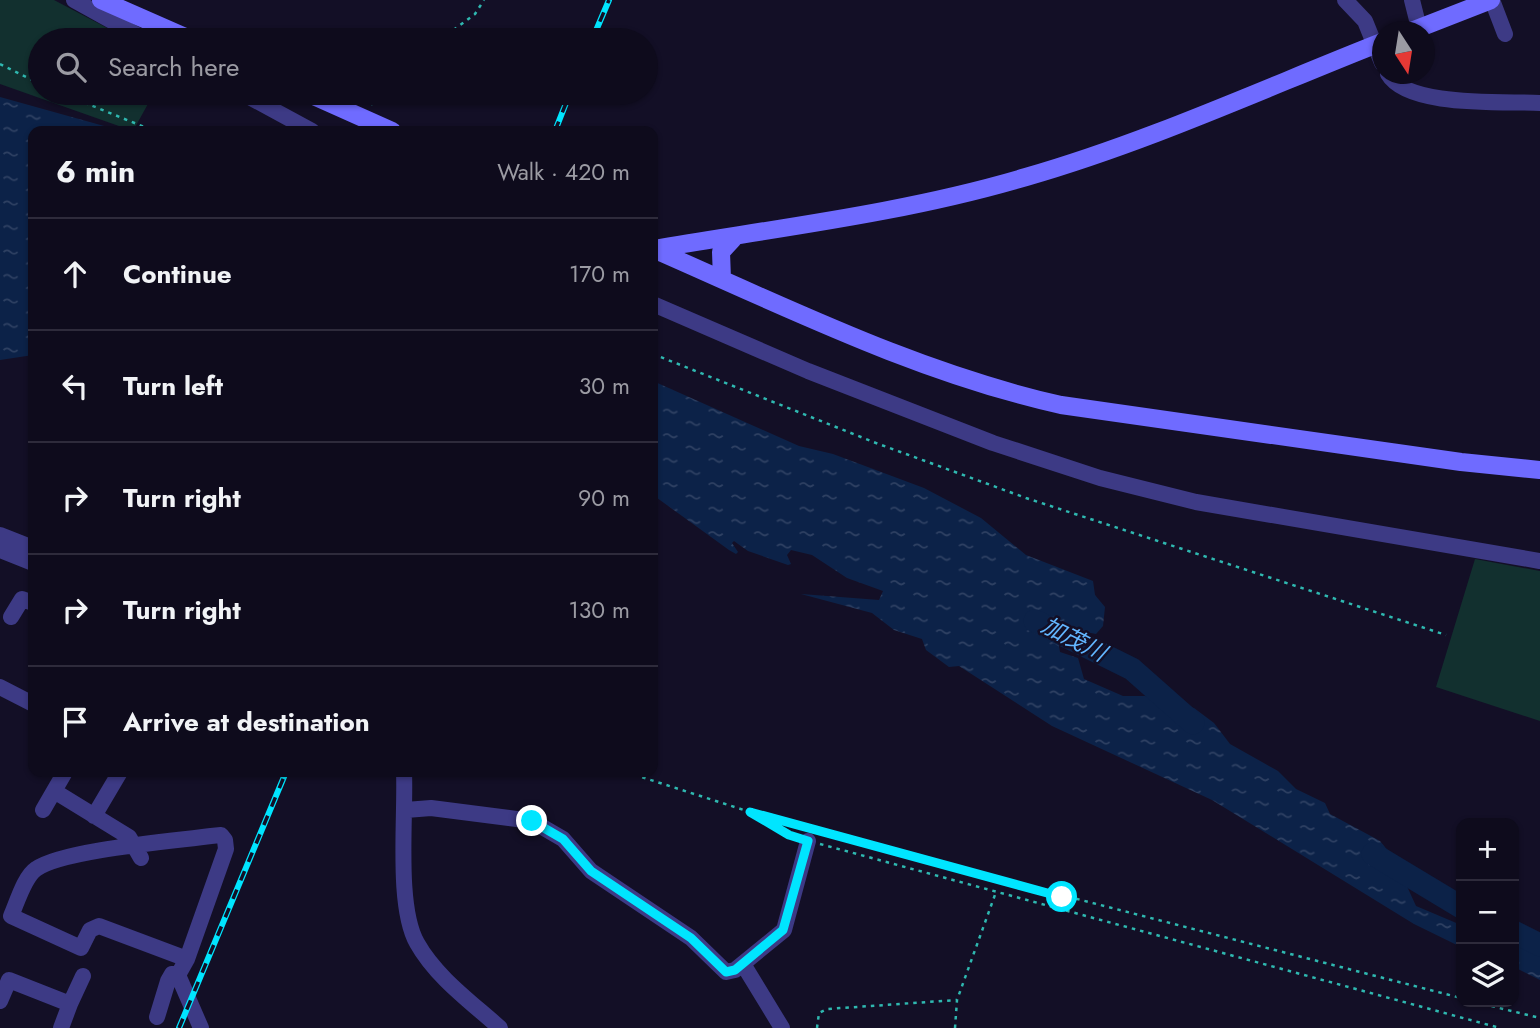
<!DOCTYPE html>
<html lang="en">
<head>
<meta charset="utf-8">
<style>
  body { margin:0; font-family:Jost,"Noto Sans JP",sans-serif; background:#171425; color:#f1f3f6 }
  .controls { position:absolute; right:21px; bottom:21px; display:grid; overflow:hidden; border-radius:14px; box-shadow:0 2px 5px #0004 }
  .controls button { width:63px; height:63px; display:grid; place-items:center; padding:0; border:0; border-bottom:2px solid #2e2b3b; background:#0e0b1c; color:#f1f3f6; font:35px sans-serif }
  .compass { position:absolute; left:1372px; top:21px; width:63px; height:63px; border-radius:50%; background:#0e0b1c; box-shadow:0 2px 5px #0004; rotate:168deg }
  .stop { position:absolute; width:21px; height:21px; margin:-16px; border:5px solid #00e5ff; border-radius:50%; background:#fff }
  .stop.end { background:#00e5ff; border-color:#fff; box-shadow:0 2px 7px #0008 }
  .list { margin:0; padding:0; list-style:none }
  h2 { display:flex; justify-content:space-between; align-items:center; height:91px; margin:0; padding:0 28px; font-size:30px }
  h2 small { font-size:23px; font-weight:400; color:#9b9ba3 }
  .list li { display:grid; grid-template-columns:46px 1fr auto; gap:21px; align-items:center; box-sizing:border-box; height:112px; padding:0 28px; border-top:2px solid #2e2b3b }
  .list b { display:block; font-size:26px; white-space:nowrap }
  .list em { font-size:23px; font-style:normal; color:#9b9ba3 }
  .icon { flex:none; width:38px; height:38px; fill:none; stroke:currentColor; stroke-width:2; stroke-linecap:round; stroke-linejoin:round }
  .map { position:relative; flex:none; width:1540px; height:1028px; overflow:hidden }
  .search { position:absolute; background:#0e0b1c; box-shadow:0 2px 5px #0004; left:28px; top:28px; width:630px; height:77px; display:flex; align-items:center; gap:18px; box-sizing:border-box; padding:0 24px; border-radius:38px; color:#9b9ba3; font-size:26px }
  .panel { position:absolute; background:#0e0b1c; box-shadow:0 2px 5px #0004; left:28px; top:126px; width:630px; height:651px; border-radius:14px }
  .map>svg:first-child { display:block }
</style>
</head>
<body>
<div class="map">
<svg width="1540" height="1028" viewBox="0 0 1540 1028">
  <defs>
    <pattern id="water-ripples" width="26" height="14" patternUnits="userSpaceOnUse" patternTransform="scale(1.75)"><rect width="26" height="14" fill="#0c2248"/><path d="M2 4q2-2 4 0t4 0M15 11q2-2 4 0t4 0" fill="none" stroke="#2f4163"/></pattern>
  </defs>
  <rect width="100%" height="100%" fill="#130f26"/>
  <!-- green -->
  <path fill="#12302f" d="M0,0H54L130,40H40V93H154L133,131L0,84Z
    M1475,559L1540,571V721L1436,687Z"/>
  <!-- water -->
  <path fill="url(#water-ripples)" d="M0,97L122,131H33V355L0,360Z
    M653,381L799,446L833,454L924,488L981,518L1026,555L1093,581L1095,595L1105,607L1103,626L1096,634L1081,631L1080,636L1068,630L1058,640L1060,652L1078,658L1084,679L1123,696H1145L1194,708L1214,723L1230,744L1278,771L1296,789L1325,803L1330,814L1380,841L1394,858L1416,906L1461,925V947L1414,924L1212,800L1052,726L959,666L949,667L926,650L922,639L894,630L872,613L801,594L879,600L883,591L847,578L812,555L791,550L787,555L791,564L788,565L748,551L734,541L732,543L738,552L736,554L729,550L653,495Z
    M1514,940L1540,947V980L1514,967Z"/>
  <g fill="none" stroke-linecap="round" stroke-linejoin="round">
    <!-- river -->
    <path stroke="#0c2248" stroke-width="23" d="M1035,621L1132,669L1193,723
      M1373,854L1461,907
      M1514,932L1540,945"/>
    <!-- path -->
    <path stroke="#2fb8b0" stroke-width="2.5" stroke-dasharray="3.5 5" stroke-linecap="butt" d="M440,40L475,14L484,0
      M0,64L40,84
      M61,93L154,131
      M371,105L377,93
      M653,354L876,443L1026,498L1446,635
      M626,772L750,812L794,837
      M754,812L804,827
      M821,833L1461,998
      M820,844L1500,1028
      M1475,1002L1540,1018
      M817,1028L819,1013L827,1009L957,1000
      M955,1028L957,1000L996,892"/>
    <!-- street -->
    <path stroke="#3d3a85" stroke-width="16" d="M74,0L146,40
      M1345,0L1365,21L1382,63
      M1412,0L1419,28
      M1492,0L1505,34
      M1388,74C1408,108 1504,101 1540,103
      M242,93L312,131
      M653,304L808,371L993,443L1100,478L1196,502L1540,561
      M0,535L33,548
      M0,550L33,563
      M11,617L22,599L33,603
      M0,687L33,704
      M404,772C406,817 396,906 417,943C436,977 471,1002 500,1028
      M54,791L129,837L141,858
      M43,810L65,772
      M406,810L431,808L532,821L563,839L591,871L691,938L726,972L735,970L784,930L808,841
      M94,816L120,772
      M743,964L782,1028
      M178,975L201,1028
      M0,1001L9,980L70,1004L61,1028
      M70,1004L83,976
      M157,1017L168,981L172,974L178,975L187,959L226,849L225,840L221,835L211,836C174,841 62,850 36,869C24,877 17,903 11,916L81,948L90,930L99,926L187,959"/>
    <!-- secondary -->
    <path stroke="#6f6bff" stroke-width="18" d="M101,0L192,40
      M1409,32L1491,0
      M307,93L392,131
      M653,249C786,307 918,373 1061,405L1461,462L1540,470
      M653,249C777,228 905,213 1026,177C1148,142 1265,88 1382,42
      M722,279L721,252L734,238"/>
    <defs>
      <path id="rail" d="M592,40L609,0
        M555,131L570,93
        M179,1028L286,772"/>
    </defs>
    <!-- rail casing -->
    <use href="#rail" stroke="#00e5ff" stroke-width="6"/>
    <!-- rail -->
    <use href="#rail" stroke="#130f26" stroke-width="3.5" stroke-dasharray="10" stroke-linecap="butt"/>
  </g>
  <g fill="none" stroke-linecap="round" stroke-linejoin="round">
    <!-- route -->
    <path stroke="#00e5ff" stroke-width="9" d="M532,821L563,839L591,871L691,938L726,972L735,970L783,930L808,841L789,835L750,812L1062,897"/>
  </g>
  <g text-anchor="middle" dominant-baseline="central" stroke-width="5" stroke-linejoin="round" paint-order="stroke">
    <!-- water labels -->
    <g font-size="23" font-style="italic" fill="#62b6ff" stroke="#130f26">
      <text transform="translate(1074 639) rotate(27)">加茂川</text>
    </g>
  </g>
</svg>
<div class="controls">
<button>+</button>
<button>−</button>
<button><svg class="icon" aria-label="layers" viewBox="0 0 24 24"><path d="M12 4l9 5-9 5-9-5zM3 14l9 5 9-5"/></svg></button>
</div>
<svg class="compass" viewBox="-18 -18 36 36"><path d="M0-13l5 13h-10z" fill="#e53935"/><path d="M0 13l5-13h-10z" fill="#9b9ba3"/></svg>
<div class="stop" style="left:1062px;top:897px"></div>
<div class="stop end" style="left:532px;top:821px"></div>
<div class="search"><svg class="icon" aria-label="search" viewBox="0 0 24 24"><circle cx="10" cy="10" r="6"/><path d="M15 15l6 6"/></svg>Search here</div>
<section class="panel">
<h2>6 min<small>Walk · 420 m</small></h2>
<ul class="list">
<li><svg class="icon" aria-label="ahead" viewBox="0 0 24 24"><path d="M12 20V5M6 11l6-6 6 6"/></svg><div><b>Continue</b></div><em>170 m</em></li>
<li><svg class="icon" aria-label="left" viewBox="0 0 24 24"><path d="M17 20v-9H6M10 6l-5 5 5 5"/></svg><div><b>Turn left</b></div><em>30 m</em></li>
<li><svg class="icon" aria-label="right" viewBox="0 0 24 24"><path d="M7 20v-9h11M14 6l5 5-5 5"/></svg><div><b>Turn right</b></div><em>90 m</em></li>
<li><svg class="icon" aria-label="right" viewBox="0 0 24 24"><path d="M7 20v-9h11M14 6l5 5-5 5"/></svg><div><b>Turn right</b></div><em>130 m</em></li>
<li><svg class="icon" aria-label="arrive" viewBox="0 0 24 24"><path d="M6 21V4h12l-3 4 3 4H6"/></svg><div><b>Arrive at destination</b></div></li>
</ul>
</section>
</div>
</body>
</html>
